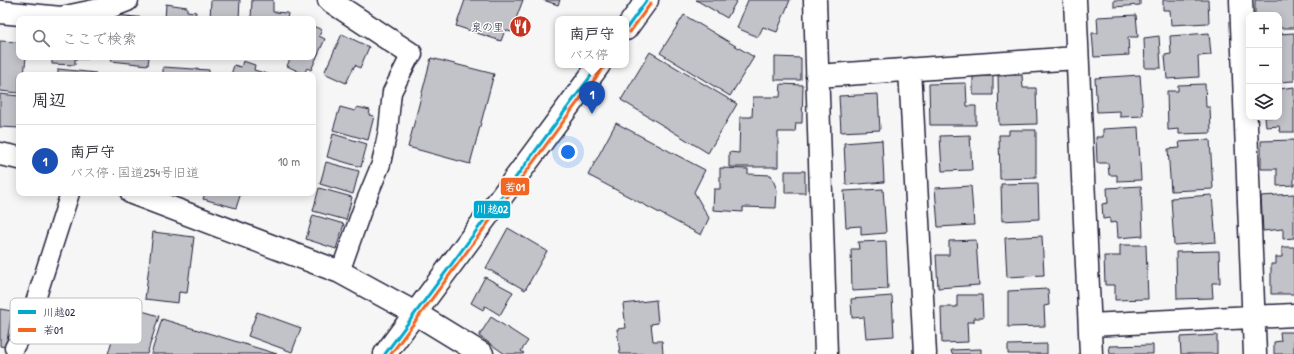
<!DOCTYPE html>
<html lang="ja">
<head>
<meta charset="utf-8">
<style>
  body { margin:0; font-family:"Patrick Hand","Klee One",sans-serif; background:#f7f7f7; color:#2b2b33 }
  .controls { position:absolute; right:12px; top:12px; display:grid; overflow:hidden; border-radius:8px; box-shadow:0 2px 10px #0003 }
  .controls button { width:36px; height:36px; display:grid; place-items:center; padding:0; border:0; border-bottom:1px solid #e1e1e2; background:#fff; color:#2b2b33; font:20px sans-serif }
  .you { position:absolute; left:568px; top:152px; width:14px; height:14px; margin:-10px; border:3px solid #fff; border-radius:50%; background:#1a73e8; box-shadow:0 0 0 6px #1a73e833 }
  .badge { display:grid; place-items:center; width:26px; height:26px; border-radius:50%; background:#7c3aed; color:#fff; font-size:13px; font-weight:700 }
  .pin { position:absolute; translate:-50% -33px; filter:drop-shadow(0 1px 2px #0008) }
  .pin::after { content:''; position:absolute; top:21px; width:14px; height:12px; background:inherit; clip-path:polygon(0 0,100% 0,50% 100%) }
  .popup { position:absolute; left:555px; top:16px; width:74px; height:52px; box-sizing:border-box; display:grid; place-content:center; border-radius:8px; background:#fff; filter:drop-shadow(0 1px 3px #0005); font-size:13px; white-space:nowrap; color:#7c7c81 }
  .popup b { font-size:15px; color:#2b2b33 }
  .popup::after { content:''; position:absolute; left:50%; top:100%; margin-left:-8px; border:8px solid transparent; border-top-color:#fff }
  .list { margin:0; padding:0; list-style:none }
  h2 { display:flex; justify-content:space-between; align-items:center; height:52px; margin:0; padding:0 16px; font-size:17px }
  h2 small { font-size:13px; font-weight:400; color:#7c7c81 }
  .list li { display:grid; grid-template-columns:26px 1fr auto; gap:12px; align-items:center; box-sizing:border-box; height:72px; padding:0 16px; border-top:1px solid #e1e1e2 }
  .list b { display:block; font-size:15px; white-space:nowrap }
  .list p { margin:0; font-size:13px; white-space:nowrap; color:#7c7c81 }
  .list em { font-size:13px; font-style:normal; color:#7c7c81 }
  .icon { flex:none; width:22px; height:22px; fill:none; stroke:currentColor; stroke-width:2; stroke-linecap:round; stroke-linejoin:round }
  .map { position:relative; flex:none; width:1294px; height:354px; overflow:hidden }
  .search { position:absolute; background:#fff; box-shadow:0 2px 10px #0003; left:16px; top:16px; width:300px; height:44px; display:flex; align-items:center; gap:10px; box-sizing:border-box; padding:0 14px; border-radius:8px; color:#7c7c81; font-size:15px }
  .panel { position:absolute; background:#fff; box-shadow:0 2px 10px #0003; left:16px; top:72px; width:300px; height:124px; border-radius:8px }
  .map>svg:first-child { display:block }
</style>
</head>
<body>
<div class="map">
<svg width="1294" height="354" viewBox="0 0 1294 354">
  <rect width="100%" height="100%" fill="#f6f6f7"/>
  <filter id="ink" filterUnits="userSpaceOnUse"><feTurbulence type="fractalNoise" baseFrequency=".025" numOctaves="2"/><feDisplacementMap in="SourceGraphic" scale="8" xChannelSelector="R" yChannelSelector="G"/><feConvolveMatrix kernelMatrix="1 2 1 2 8 2 1 2 1" color-interpolation-filters="sRGB"/></filter>
  <g filter="url(#ink)">
    <!-- building -->
    <path fill="#c2c2c9" stroke="#22223b" d="M211,0H240L239,19H210Z
      M252,0H273V12L288,13L287,19H251Z
      M465,0H523L511,32L505,30L501,41L456,26Z
      M543,0H560L558,5Z
      M696,0H737L727,18Z
      M748,0H790L777,32L763,27L758,37L737,28Z
      M1114,0H1140V5L1114,7Z
      M1163,0H1208L1209,23L1171,25L1170,10H1163Z
      M1255,0H1294V28H1279V15H1255Z
      M166,4L187,7V11L196,12L195,19H165Z
      M116,15L147,18L115,19Z
      M684,15L754,57L730,96L660,53Z
      M1136,15L1138,37H1128L1129,55L1094,57L1092,33H1098L1097,17Z
      M313,26L322,30L319,36L325,39L311,70L307,68L304,74L287,66L290,59L286,57H313Z
      M1209,33L1211,55L1198,56L1199,77L1167,79L1165,55L1171,54L1170,36Z
      M1294,33V81L1279,82V34Z
      M342,34L369,47L360,68L355,65L346,83L324,73Z
      M1159,36L1161,68H1145L1144,38Z
      M0,41L19,42V57H26L24,75H19V93L0,91Z
      M650,52L737,104L708,153L621,100Z
      M52,57H88V59H75V65L52,64Z
      M112,57H149L148,65L111,61Z
      M775,57L801,58V80H775Z
      M431,58L494,74L470,164L408,147Z
      M243,61L255,65L254,70L271,75H231L234,65L241,67Z
      M163,67L209,70V75H163Z
      M58,69L96,73V75H58Z
      M1022,75L1023,88H1036L1037,124L999,125L998,76Z
      M1140,75L1143,116L1120,117V111L1097,112L1095,78Z
      M973,76H993V95H973Z
      M966,83L967,106H976V125H930L929,84Z
      M781,84L803,85L802,123H796L795,132H778V167H729V152L739,153L740,117H752L753,97H780Z
      M1205,84L1206,107H1210L1211,133L1179,134V129L1168,130L1167,91H1178V85Z
      M1294,87V132H1280L1279,126L1266,127L1265,117H1279V89Z
      M0,94L19,96V128L0,127Z
      M878,94L880,130L841,132L839,96Z
      M340,107L355,111L357,107L370,110L369,115L374,116L368,140L333,130Z
      M616,123L705,170L694,192L709,218L701,235L588,175Z
      M1138,127L1141,180L1117,181V175H1109L1108,163H1097L1096,137H1103V129Z
      M1009,130H1036V178L1000,179L999,135H1009Z
      M333,134L367,144L361,167L327,157Z
      M970,135L972,170L942,171L940,136Z
      M882,140L884,182L846,185L844,143Z
      M1210,140L1213,189L1171,191L1168,149L1180,148L1179,142Z
      M1294,140V185L1277,186V169H1261V141Z
      M326,162L359,171L353,194L320,184Z
      M720,168L748,169V174L771,175L777,190L776,208L743,207V212L713,210L714,189H720Z
      M785,171H805V193H785Z
      M1038,183L1039,219L1002,221L1001,184Z
      M971,186L974,225L938,227L935,188Z
      M1141,186L1143,236L1118,238L1117,222L1110,223V218L1103,219L1102,204L1108,203L1107,188Z
      M319,188L352,197L346,220L313,211Z
      M883,189L886,233L861,235V226L846,227L844,191Z
      M205,193H241L236,208L203,199Z
      M1294,194V238L1283,239V229L1263,231L1261,196Z
      M1212,195L1216,242L1174,245L1171,198Z
      M313,215L344,224L336,249L306,239Z
      M508,228L547,251L525,290L486,268Z
      M153,232L194,237L187,293L179,292L178,303L145,299Z
      M1042,236L1044,275L1007,277L1005,238Z
      M976,240L979,285L938,288L936,255H949V241Z
      M886,241L888,289L852,291L851,249H859L858,242Z
      M1120,245H1146L1148,299L1115,300V285H1105L1104,256H1120Z
      M1282,247H1294V294H1271V264H1276V257H1282Z
      M1219,251L1220,283H1212L1213,298L1177,299L1176,252Z
      M485,277L513,292L500,315L485,306L483,310L471,303Z
      M1048,289L1049,305L1044,306L1045,326L1008,327V291Z
      M957,295H982L983,318H974V322H967L968,342L942,343L941,307H957Z
      M892,296L894,336L866,338L864,317L852,318L851,299Z
      M656,300L658,323L651,324L653,341H662L663,354H620L617,329L626,328L623,304Z
      M122,305L159,316L147,354H108Z
      M0,309L12,311L6,347L0,346Z
      M257,312L301,328L292,352L248,336Z
      M491,317L528,341L521,351L524,353L523,354H505L479,336Z
      M162,319L277,354H151Z
      M1280,332H1294V354H1274V342L1281,341Z
      M1217,335V354H1181L1180,337Z
      M1047,344V354H1008V345Z
      M1153,345V354H1110L1109,346Z
      M981,349V354H952L951,350Z"/>
    <g fill="none" stroke-linecap="round" stroke-linejoin="round">
      <defs>
        <path id="service" d="M340,272L362,210L381,164L388,130L392,92L411,54
          M14,348L30,318L70,193"/>
        <path id="minor" d="M329,0L411,54
          M815,0L826,354
          M1075,0L1091,354
          M1241,0L1255,354
          M0,12L61,18L104,9L127,0
          M910,69L925,354
          M817,76L1077,58
          M0,154L19,158
          M132,193L340,272L415,313L482,354
          M1090,325L1294,315"/>
        <path id="tertiary" d="M626,29L647,0
          M385,354L599,65"/>
      </defs>
      <!-- service casing -->
      <use href="#service" stroke="#22223b" stroke-width="21"/>
      <!-- minor casing -->
      <use href="#minor" stroke="#22223b" stroke-width="25"/>
      <!-- tertiary casing -->
      <use href="#tertiary" stroke="#22223b" stroke-width="25"/>
      <!-- service -->
      <use href="#service" stroke="#fff" stroke-width="18"/>
      <!-- minor -->
      <use href="#minor" stroke="#fff" stroke-width="22"/>
      <!-- tertiary -->
      <use href="#tertiary" stroke="#fff" stroke-width="22"/>
      <defs>
        <path id="bus-1" d="M626,29L647,0
          M385,354L599,65"/>
        <path id="bus-2" d="M630,32L651,3
          M391,354L603,68"/>
      </defs>
      <!-- bus-1 casing -->
      <use href="#bus-1" stroke="#fff" stroke-width="6"/>
      <!-- bus-2 casing -->
      <use href="#bus-2" stroke="#fff" stroke-width="6"/>
      <!-- bus-1 -->
      <use href="#bus-1" stroke="#00a9ce" stroke-width="3"/>
      <!-- bus-2 -->
      <use href="#bus-2" stroke="#f26522" stroke-width="3"/>
    </g>
  </g>
  <!-- icons -->
  <defs>
    <symbol id="restaurant-disc" viewBox="-11 -11 22 22"><circle r="9.5" fill="#c8321e" stroke="#fff"/><path d="M-5-6h1v4h1v-4h1v4h1v-4h1v5L-1.5 .5V6h-2V.5L-5-1ZM5-6V6H3V1.5H1.5Q1.5-4 5-6Z" fill="#fff"/></symbol>
  </defs>
  <g fill-rule="evenodd">
    <use href="#restaurant-disc" x="508" y="14" width="25" height="25"/>
  </g>
  <g text-anchor="middle" dominant-baseline="central" stroke-width="3" stroke-linejoin="round" paint-order="stroke">
    <!-- poi labels -->
    <g font-size="11" fill="#22223b" stroke="#fff" text-anchor="end">
      <text x="504" y="27">泉の里</text>
    </g>
  </g>
  <!-- legend -->
  <rect x="10" y="298" width="132" height="46" rx="6" fill="#fff" stroke="#bdbdc4" stroke-width="1"/>
  <rect x="18" y="310" width="18" height="4" fill="#00a9ce"/>
  <rect x="18" y="328" width="18" height="4" fill="#f26522"/>
  <g font-size="11" fill="#22223b">
    <text x="43" y="316">川越02</text>
    <text x="43" y="334">若01</text>
  </g>
  <g stroke="#fff" stroke-width="1.5">
    <rect x="500" y="177" width="30" height="19" rx="4" fill="#f26522"/>
    <rect x="473" y="200" width="38" height="19" rx="4" fill="#00a9ce"/>
  </g>
  <g font-size="11" text-anchor="middle" font-weight="bold" fill="#fff">
    <text x="515" y="191">若01</text>
    <text x="492" y="213">川越02</text>
  </g>
</svg>
<div class="controls">
<button>+</button>
<button>−</button>
<button><svg class="icon" aria-label="layers" viewBox="0 0 24 24"><path d="M12 4l9 5-9 5-9-5zM3 14l9 5 9-5"/></svg></button>
</div>
<div class="you"></div>
<div class="pin badge" style="left:592px;top:114px;background:#1a4fb4">1</div>
<div class="popup"><b>南戸守</b>バス停</div>
<div class="search"><svg class="icon" aria-label="search" viewBox="0 0 24 24"><circle cx="10" cy="10" r="6"/><path d="M15 15l6 6"/></svg>ここで検索</div>
<section class="panel">
<h2>周辺<small></small></h2>
<ul class="list">
<li><span class="badge" style="background:#1a4fb4">1</span><div><b>南戸守</b><p>バス停 · 国道254号旧道</p></div><em>10 m</em></li>
</ul>
</section>
</div>
</body>
</html>
